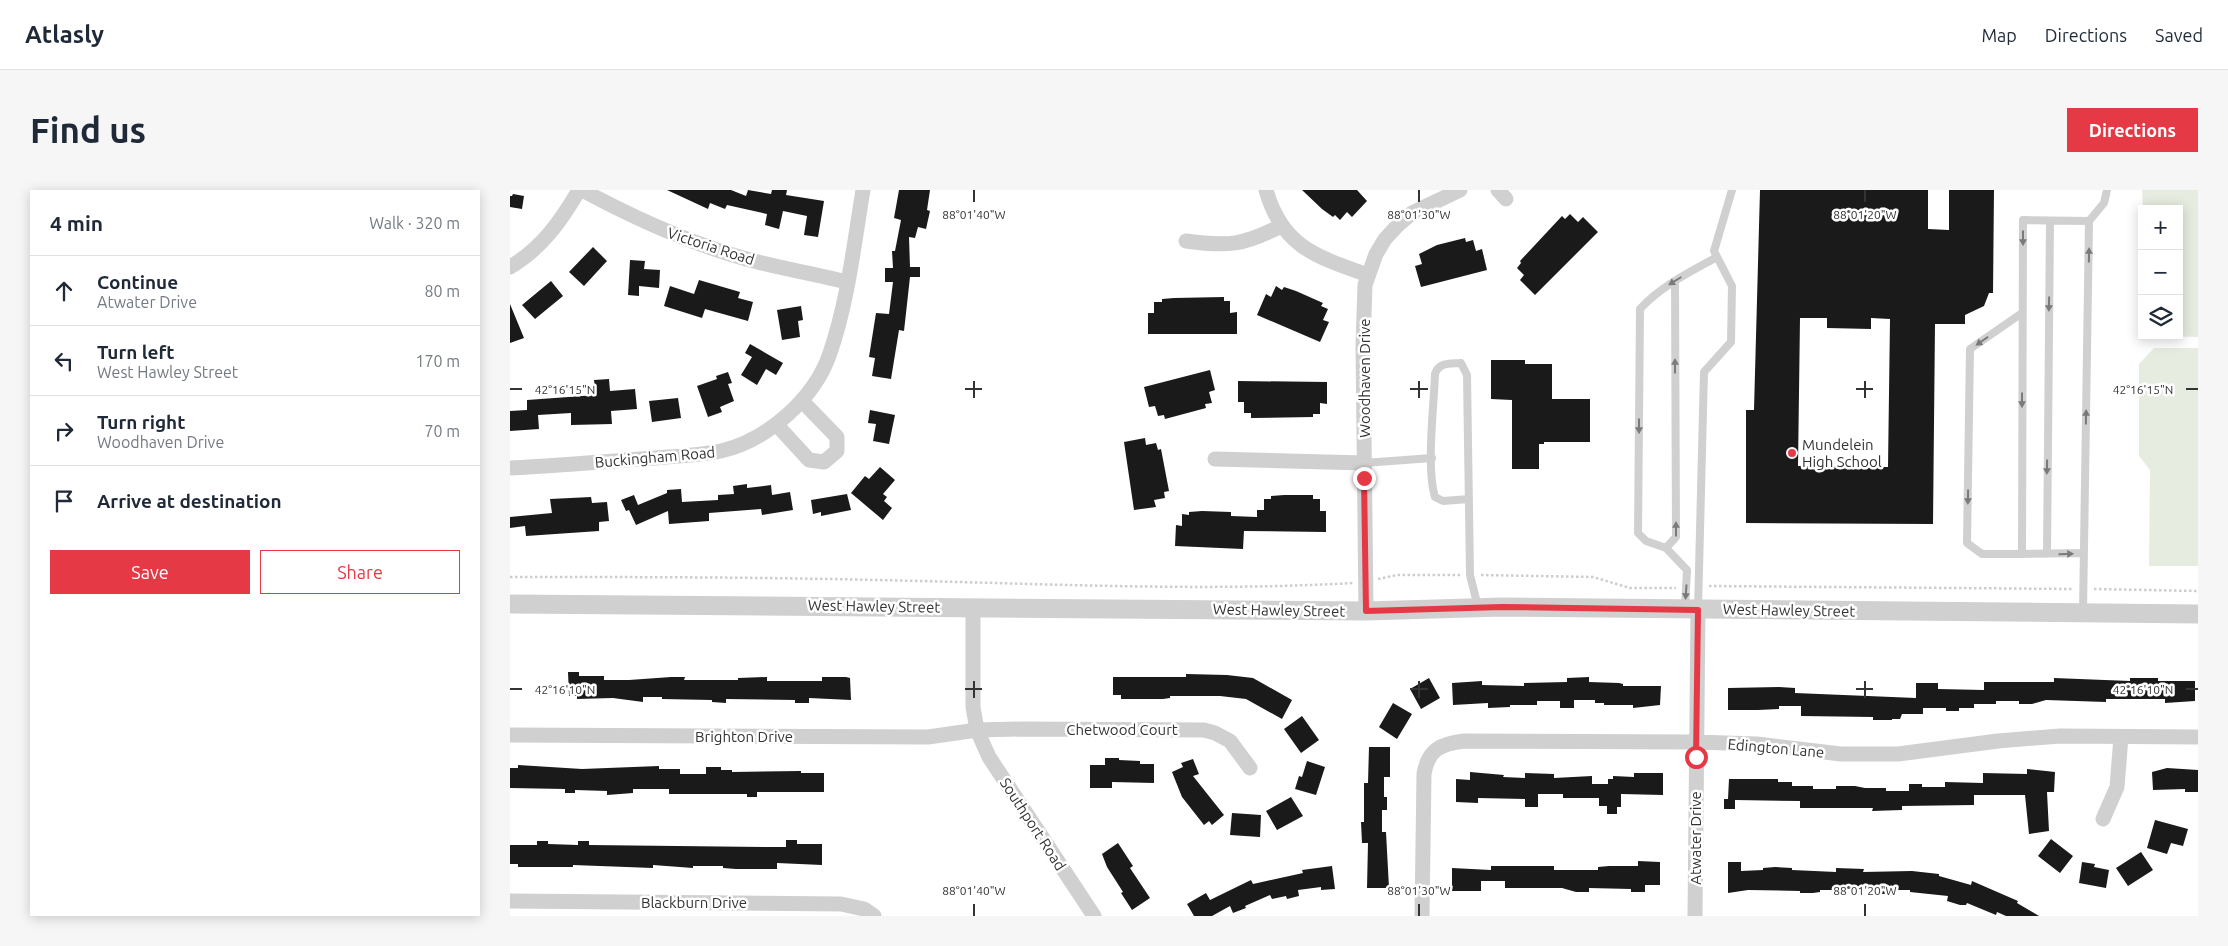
<!DOCTYPE html>
<html lang="en">
<head>
<meta charset="utf-8">
<style>
  body { margin:0; font-family:Ubuntu,sans-serif; background:#f6f6f7; color:#1f2937 }
  .controls { position:absolute; right:15px; top:15px; display:grid; overflow:hidden; border-radius:0px; box-shadow:0 2px 12px #0003 }
  .controls button { width:45px; height:45px; display:grid; place-items:center; padding:0; border:0; border-bottom:1px solid #e0e1e3; background:#fff; color:#1f2937; font:25px sans-serif }
  .stop { position:absolute; width:15px; height:15px; margin:-11px; border:4px solid #e63946; border-radius:50%; background:#fff }
  .stop.end { background:#e63946; border-color:#fff; box-shadow:0 1px 5px #0008 }
  .list { margin:0; padding:0; list-style:none }
  h2 { display:flex; justify-content:space-between; align-items:center; height:65px; margin:0; padding:0 20px; font-size:21px }
  h2 small { font-size:16px; font-weight:400; color:#747a83 }
  .list li { display:grid; grid-template-columns:32px 1fr auto; gap:15px; align-items:center; box-sizing:border-box; height:70px; padding:0 20px; border-top:1px solid #e0e1e3 }
  .list b { display:block; font-size:19px; white-space:nowrap }
  .list p { margin:0; font-size:16px; white-space:nowrap; color:#747a83 }
  .list em { font-size:16px; font-style:normal; color:#747a83 }
  .actions { display:flex; gap:10px; padding:15px 20px }
  .actions a { flex:1; padding:11px 0; border:1px solid #e63946; border-radius:0px; text-align:center; font-size:18px; color:#e63946 }
  .actions .main { background:#e63946; color:#fff }
  .icon { flex:none; width:28px; height:28px; fill:none; stroke:currentColor; stroke-width:2; stroke-linecap:round; stroke-linejoin:round }
  .map { position:relative; flex:none; width:1688px; height:726px; overflow:hidden; border-radius:0px }
  header { display:flex; align-items:center; gap:30px; box-sizing:border-box; height:70px; padding:0 25px; background:#fff; border-bottom:1px solid #e0e1e3 }
  header strong { font-size:24px }
  nav { display:flex; gap:28px; margin-inline-start:auto; font-size:18px }
  .intro { display:flex; align-items:center; justify-content:space-between; box-sizing:border-box; height:120px; padding:0 30px }
  h1 { margin:0; font-size:35px }
  .button { padding:12px 22px; border-radius:0px; background:#e63946; color:#fff; font-size:18px; font-weight:700 }
  main { display:flex; gap:30px; padding:0 30px }
  aside { flex:1; background:#fff; border-radius:0px; box-shadow:0 2px 12px #0003 }
  .map>svg:first-child { display:block }
</style>
</head>
<body>
<header>
<strong>Atlasly</strong>
<nav><a>Map</a><a>Directions</a><a>Saved</a></nav>
</header>
<div class="intro"><h1>Find us</h1><a class="button">Directions</a></div>
<main>
<aside>
<h2>4 min<small>Walk · 320 m</small></h2>
<ul class="list">
<li><svg class="icon" aria-label="ahead" viewBox="0 0 24 24"><path d="M12 20V5M6 11l6-6 6 6"/></svg><div><b>Continue</b><p>Atwater Drive</p></div><em>80 m</em></li>
<li><svg class="icon" aria-label="left" viewBox="0 0 24 24"><path d="M17 20v-9H6M10 6l-5 5 5 5"/></svg><div><b>Turn left</b><p>West Hawley Street</p></div><em>170 m</em></li>
<li><svg class="icon" aria-label="right" viewBox="0 0 24 24"><path d="M7 20v-9h11M14 6l5 5-5 5"/></svg><div><b>Turn right</b><p>Woodhaven Drive</p></div><em>70 m</em></li>
<li><svg class="icon" aria-label="arrive" viewBox="0 0 24 24"><path d="M6 21V4h12l-3 4 3 4H6"/></svg><div><b>Arrive at destination</b></div></li>
</ul>
<div class="actions"><a class="main">Save</a><a>Share</a></div>
</aside>
<div class="map">
<svg width="1688" height="726" viewBox="0 0 1688 726">
  <rect width="100%" height="100%" fill="#fff"/>
  <!-- pitch -->
  <path fill="#e6ecdf" d="M1632,0H1688V147L1651,146H1669V19H1633Z
    M1644,158H1688V376H1639L1640,280L1629,266V174Z"/>
  <!-- building -->
  <path fill="#1a1a1a" fill-rule="evenodd" d="M157,0H221L236,6L238,0L261,4L262,0H277L276,5L314,11L308,47L294,45L297,26L273,21L269,39L255,35L257,24L217,15L215,19L200,13L198,19Z
    M389,0H420L417,20L420,21L416,39L408,37L405,48L399,47L400,77H410V87H400L394,141L389,140L381,189L362,186L365,168L359,167L366,123L379,124L383,92H375V78H383L382,61H385L391,30L384,28Z
    M792,0H847L857,11L842,27L837,22L830,30L825,25L823,27L812,19Z
    M1250,0H1418V39L1439,40V0H1484L1483,103H1479L1474,116L1455,125V134H1425L1423,334L1236,333V220H1244ZM1290,128H1317V138L1361,139V128L1380,129L1378,277L1288,276Z
    M3,4L14,6L12,19L0,17V6H2Z
    M1060,24L1068,32L1073,27L1088,42L1025,105L1010,90L1014,85L1007,78L1011,73L1010,71L1052,26L1055,29Z
    M955,48L956,52L963,50L966,61L972,59L977,80L911,97L905,76L912,74L909,64L927,55Z
    M83,57L97,71L74,96L59,82Z
    M120,70L135,71L134,79L150,80L149,98L129,96V106L118,105Z
    M189,90L230,102L228,108L243,112L238,131L195,119L192,128L154,116L160,96L184,104Z
    M41,91L53,106L25,129L12,115Z
    M766,96L772,100L774,97L786,101L813,113L811,116L818,119L813,130L819,132L810,152L747,125L756,104L761,107Z
    M714,107V111H720V123L727,122V144H638V123H644V112H652V109L664,108Z
    M0,114L14,148L0,153Z
    M291,116L293,130L288,131L290,147L272,150L267,120Z
    M240,154L273,173L266,185L256,179L247,195L231,185L242,167L235,163Z
    M981,170H1015V174H1042V209H1080V252H1034V254H1029V279H1002V210L981,209Z
    M700,180L705,200L699,202L702,213L695,214L696,218L655,229L654,225L648,226L645,216L639,217L634,197Z
    M218,182L222,193L218,194L224,211L210,217L212,222L198,227L187,196L207,189L206,186Z
    M99,189L100,201L125,199L127,219L101,221L102,234L61,235V223L28,225L29,239L0,241V221L17,220V210L86,205L84,190Z
    M728,191L817,192V214L810,213V224H803V227L741,228V223H734V212H728Z
    M168,208L171,228L142,232L139,211Z
    M360,220L385,225L379,254L363,251L366,234L358,233Z
    M635,248L636,255L646,253L648,260L651,259L659,301L654,302L655,308L644,310L646,317L624,320L614,252Z
    M370,277L385,290L373,304L377,307L374,311L382,318L373,330L341,303L355,286L359,289Z
    M237,294V298L261,295L262,305L280,302L283,320L252,325L251,319L199,323V331L159,334L158,321L126,335L119,320L116,321L111,310L124,305L128,315L157,303V300L171,299L172,312L208,310V305L224,304L223,296Z
    M337,304L341,320L311,326V322L303,324L301,310Z
    M774,305H803V309H810V321H816V342L734,341L733,359L665,356L666,335L672,336V324L679,325V322L692,321L721,322V326L747,327V320H754V309H761V306Z
    M81,307L82,313L97,312L99,331L89,332V341L16,346L15,336L0,338V327L42,323L40,309Z
    M58,482H69V486H94V490H119L161,487H175L174,490H228V488L257,487V491H312V487H336L340,488L341,510L299,508V513H285V510L216,509V513L202,512V510L152,509V507H133V512L103,508L67,509V506H59Z
    M676,484L717,485L743,488L782,510L772,529L736,509L710,506H660V508L653,509H611V505H603V487H676Z
    M1079,487V492L1109,493L1113,494V496H1151L1150,515L1123,518V515H1094V513H1085V510H1064V518H1050V511H1027V515H1000V517L978,518V513L943,515L942,493L972,491V495L1014,496V493L1057,492V488Z
    M919,488L930,508L911,519L900,499Z
    M1544,488L1620,491V488H1648V491H1685V511L1655,513V509H1596V512L1536,510L1522,514H1509V511H1486V514H1464V518H1449V521H1436V518H1413V524H1392L1390,529H1382V530H1363V527L1291,526V516H1269V519L1248,520H1218V498L1269,497L1285,498V503L1406,508V493H1428V499L1474,500V492H1544Z
    M883,513L902,524L887,549L869,537Z
    M792,526L809,550L791,563L774,539Z
    M859,557H880V587H874V607H877V620H872V642H876L879,698H857L858,653H852L851,632H854V593H858Z
    M595,568H609V570L630,571V574H644V593L602,592V598H580V575H595Z
    M683,569L689,584L683,586L714,625L702,635L699,631L694,635L672,607L662,582L673,577L671,573Z
    M797,571L815,577L806,605L785,599L789,586L792,587Z
    M8,575L72,579L149,576V579H170V584H196V577H211V580H222V582L291,581V583H314V602H247V607H237V604H159V599H123V603L97,605V601L65,600V603H55V599L0,598V578H8Z
    M1657,578L1688,580V602H1675V599L1643,600L1642,582Z
    M1517,579L1545,582L1544,602H1537L1539,641L1519,644L1515,605H1464V615L1392,616V620L1362,621L1363,618H1290V611L1225,610V619H1214V609H1218L1219,589H1268V592H1282V596H1303V599H1326V596H1345L1355,598H1376V601H1399V594H1412V597H1435V592L1473,593V583L1517,584Z
    M960,582L994,585L993,587L1015,588V583L1044,584V588L1082,586V594H1098V589H1103V586L1124,587V583H1153V605L1111,604V617H1107V624H1097V616H1089V608H1053V604H1028V617H1015V609L968,608V613L946,612V589L960,590Z
    M781,607L793,626L767,640L756,621Z
    M722,623L751,625L750,647L720,645Z
    M1645,630L1678,639L1673,656L1661,653L1657,664L1637,658Z
    M1541,649L1563,666L1550,683L1528,666Z
    M276,650H287V654H312V675L267,673V679H226L213,678V676H183V678L143,675V678L63,675V677H8V674H0V655H27V651H38V654L68,655V651H79V655L254,657H276Z
    M608,653L623,676L620,678L640,708L622,720L611,703L613,702L597,677L592,664Z
    M1631,662L1643,680L1618,696L1606,678Z
    M1128,671L1150,672V695H1135V702H1121V699L1079,698V702H1066L1052,698H995V691H971V701H942V678L981,680V676H1044V680H1088V677L1099,676H1128Z
    M1218,672H1231V681L1253,680V678L1265,677L1282,678V680L1326,682V678L1354,679L1353,682L1402,681L1429,684V686L1461,695L1462,691L1508,711L1507,713L1529,726H1496L1487,722L1486,725L1457,713L1456,715H1450L1437,711L1438,706L1400,702V700H1376V704H1363V698H1339V700H1310V702L1303,703H1290V701L1238,700L1218,703Z
    M1572,672L1585,674L1584,677L1599,680L1596,698L1569,693Z
    M822,676L825,699L811,700V697L788,700L789,706L777,709L776,706L762,709L760,705L735,716L736,718L723,723L720,716L702,726H684L677,714L696,703L700,710L741,690L743,694L793,683L792,680Z"/>
  <g fill="none" stroke-linecap="round" stroke-linejoin="round">
    <!-- path -->
    <path stroke="#cdcdcd" stroke-width="2.5" stroke-dasharray="2.5 2.5" stroke-linecap="butt" d="M971,385L1083,387L1120,398H1166
      M0,387C121,387 243,387 365,390C524,393 684,402 843,393
      M868,389L887,385H950
      M1199,396L1563,399
      M1584,399L1688,401"/>
    <!-- service -->
    <path stroke="#d0d0d0" stroke-width="8" d="M1165,92L1166,347L1156,358L1136,351L1128,343L1130,119C1151,96 1180,82 1207,67
      M854,273L922,268
      M959,309L933,311L925,307C916,278 924,216 925,184C929,172 940,174 951,173L957,185L960,385L968,417
      M1156,358L1177,380L1175,418
      M1574,363L1512,364L1513,30L1579,31
      M1512,364H1472L1457,353L1460,159L1512,123
      M1537,364L1540,31
      M1188,420L1194,182L1221,152L1222,96L1204,61L1222,0
      M1573,423L1579,31L1594,13L1597,0"/>
    <!-- minor -->
    <path stroke="#d0d0d0" stroke-width="15" d="M72,0C124,28 176,52 233,68C267,78 302,83 337,92
      M756,0C772,57 807,67 858,85
      M988,0L996,9
      M676,51C718,57 734,55 771,36
      M0,77C32,58 51,31 69,0
      M266,234L299,270L314,272L327,261V247L292,211
      M705,269L854,273
      M0,278C39,276 78,273 117,270C148,267 181,267 211,261C258,250 305,208 320,163C338,111 344,54 353,0
      M463,418V517L467,540L479,567L584,726
      M856,421L853,155L855,95L866,64L875,49L889,34L902,23L950,0
      M0,545L418,547L467,540L513,539L694,540L705,543L720,551L740,578
      M1593,629L1607,597L1611,547
      M0,711L331,714L354,719L364,726
      M912,726L914,584C918,559 931,554 954,551L1186,552L1247,554L1331,564H1388L1488,551L1550,546L1688,547
      M1185,726L1188,420"/>
    <!-- tertiary -->
    <path stroke="#d0d0d0" stroke-width="19" d="M0,414L856,421L992,417L1688,424"/>
  </g>
  <!-- one-way arrows -->
  <defs><path id="oneway-solid" d="M-6-.8H1V-3.2L6.5 0L1 3.2V.8H-6Z" transform="scale(1.25)"/></defs>
  <g fill="#7a7a7a">
    <use href="#oneway-solid" transform="translate(1513 48) rotate(90)"/>
    <use href="#oneway-solid" transform="translate(1579 65) rotate(-89)"/>
    <use href="#oneway-solid" transform="translate(1165 91) rotate(148)"/>
    <use href="#oneway-solid" transform="translate(1539 114) rotate(91)"/>
    <use href="#oneway-solid" transform="translate(1472 151) rotate(145)"/>
    <use href="#oneway-solid" transform="translate(1165 176) rotate(-90)"/>
    <use href="#oneway-solid" transform="translate(1512 210) rotate(90)"/>
    <use href="#oneway-solid" transform="translate(1576 227) rotate(-89)"/>
    <use href="#oneway-solid" transform="translate(1129 236) rotate(90)"/>
    <use href="#oneway-solid" transform="translate(1537 277) rotate(91)"/>
    <use href="#oneway-solid" transform="translate(1458 307) rotate(91)"/>
    <use href="#oneway-solid" transform="translate(1166 339) rotate(-90)"/>
    <use href="#oneway-solid" transform="translate(1556 364) rotate(-1)"/>
    <use href="#oneway-solid" transform="translate(1176 402) rotate(94)"/>
  </g>
  <g fill="none" stroke-linecap="round" stroke-linejoin="round">
    <!-- route -->
    <path stroke="#e63946" stroke-width="6" d="M854,288L856,421L992,417L1188,420L1186,567"/>
  </g>
  <!-- ticks -->
  <path fill="none" stroke="#333" stroke-width="2" d="M464,0V12M909,0V12M1355,0V12M464,191V208M909,191V208M1355,191V208M0,199H12M455,199H472M900,199H918M1346,199H1363M1676,199H1688M464,491V508M909,491V508M1355,491V508M0,499H12M455,499H472M900,499H918M1346,499H1363M1676,499H1688M464,714V726M909,714V726M1355,714V726"/>
  <!-- markers -->
  <circle fill="#e63946" stroke="#fff" stroke-width="2" cx="1282" cy="263" r="5"/>
  <g text-anchor="middle" dominant-baseline="central" stroke-width="5" stroke-linejoin="round" paint-order="stroke">
    <!-- street labels -->
    <g font-size="15" fill="#333" stroke="#fff">
      <text transform="translate(201 56) rotate(18)">Victoria Road</text>
      <text transform="translate(854 188) rotate(-90)">Woodhaven Drive</text>
      <text transform="translate(145 267) rotate(-5)">Buckingham Road</text>
      <text transform="translate(364 416) rotate(1)">West Hawley Street</text>
      <text transform="translate(769 420) rotate(1)">West Hawley Street</text>
      <text transform="translate(1279 420) rotate(1)">West Hawley Street</text>
      <text x="612" y="539">Chetwood Court</text>
      <text x="234" y="546">Brighton Drive</text>
      <text transform="translate(1266 558) rotate(5)">Edington Lane</text>
      <text transform="translate(523 634) rotate(57)">Southport Road</text>
      <text transform="translate(1185 648) rotate(-90)">Atwater Drive</text>
      <text x="184" y="712">Blackburn Drive</text>
    </g>
    <!-- poi labels -->
    <g font-size="15" fill="#333" stroke="#fff" text-anchor="start">
      <text x="1292" y="254">Mundelein<tspan x="1292" dy="17">High School</tspan></text>
    </g>
  </g>
  <g font-size="12" text-anchor="middle" fill="#333" stroke="#fff" stroke-width="5" stroke-linejoin="round" paint-order="stroke">
    <text x="464" y="29">88°01'40"W</text>
    <text x="909" y="29">88°01'30"W</text>
    <text x="1355" y="29">88°01'20"W</text>
    <text x="55" y="204">42°16'15"N</text>
    <text x="1633" y="204">42°16'15"N</text>
    <text x="55" y="504">42°16'10"N</text>
    <text x="1633" y="504">42°16'10"N</text>
    <text x="464" y="705">88°01'40"W</text>
    <text x="909" y="705">88°01'30"W</text>
    <text x="1355" y="705">88°01'20"W</text>
  </g>
</svg>
<div class="controls">
<button>+</button>
<button>−</button>
<button><svg class="icon" aria-label="layers" viewBox="0 0 24 24"><path d="M12 4l9 5-9 5-9-5zM3 14l9 5 9-5"/></svg></button>
</div>
<div class="stop" style="left:1186px;top:567px"></div>
<div class="stop end" style="left:854px;top:288px"></div>
</div>
</main>
</body>
</html>
